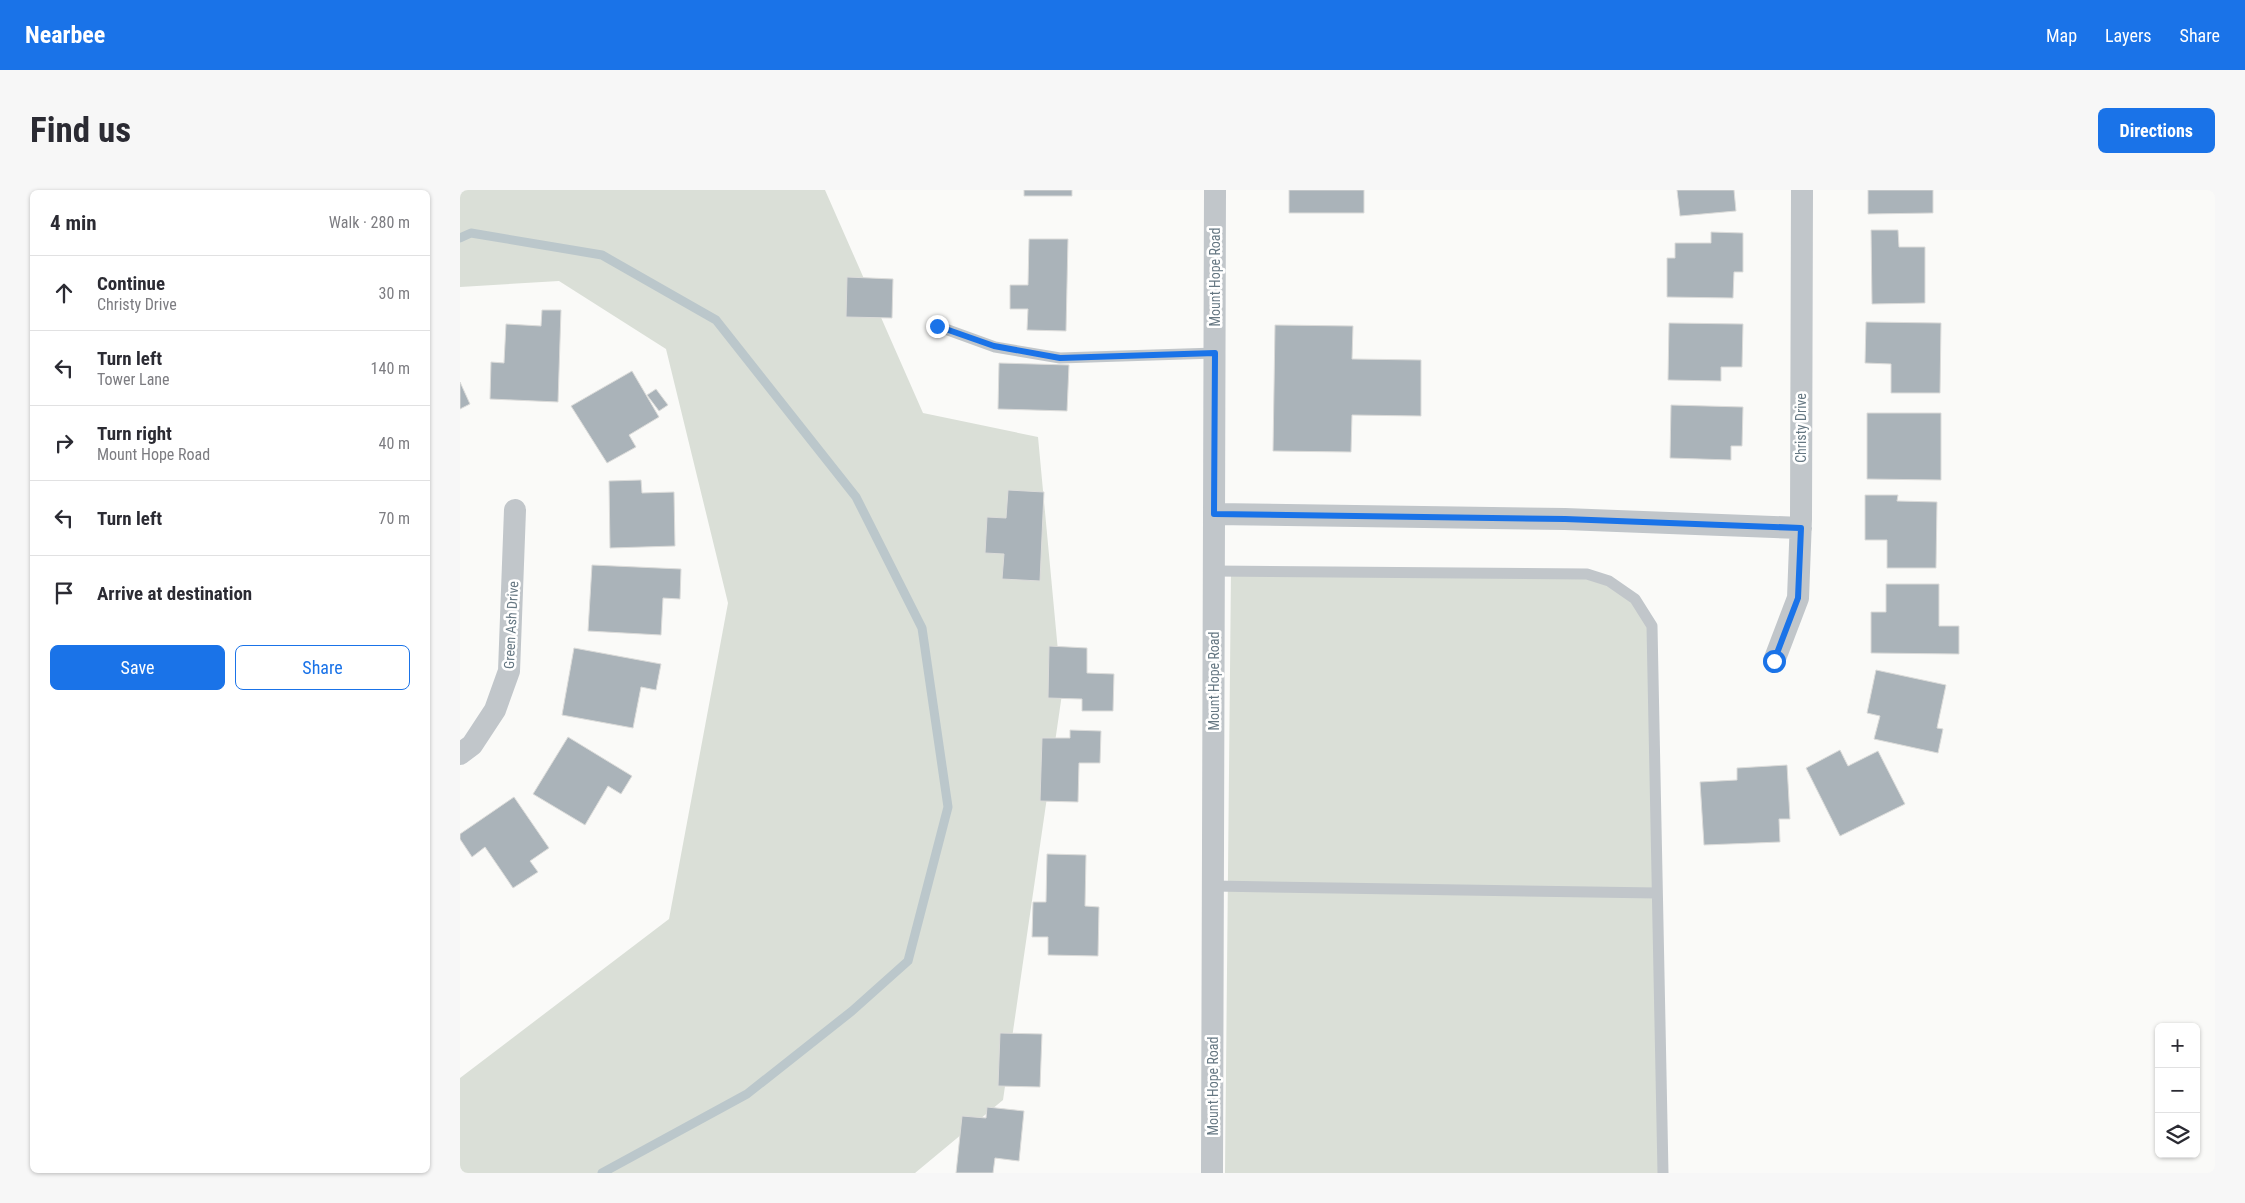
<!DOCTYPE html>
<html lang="en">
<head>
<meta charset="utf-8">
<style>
  body { margin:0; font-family:"Roboto Condensed",sans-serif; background:#f7f7f7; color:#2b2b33 }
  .controls { position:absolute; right:15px; bottom:15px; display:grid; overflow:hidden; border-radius:8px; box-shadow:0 1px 4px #0004 }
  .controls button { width:45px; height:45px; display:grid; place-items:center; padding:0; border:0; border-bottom:1px solid #e1e1e2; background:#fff; color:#2b2b33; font:25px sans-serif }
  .stop { position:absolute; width:15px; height:15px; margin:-11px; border:4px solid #1a73e8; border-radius:50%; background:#fff }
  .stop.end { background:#1a73e8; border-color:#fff; box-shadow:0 1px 5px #0008 }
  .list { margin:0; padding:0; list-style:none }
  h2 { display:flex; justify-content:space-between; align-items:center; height:65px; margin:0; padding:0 20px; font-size:21px }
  h2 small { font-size:16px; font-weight:400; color:#7c7c81 }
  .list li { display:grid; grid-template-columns:32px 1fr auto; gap:15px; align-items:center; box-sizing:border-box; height:75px; padding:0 20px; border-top:1px solid #e1e1e2 }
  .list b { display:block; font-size:19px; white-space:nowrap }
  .list p { margin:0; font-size:16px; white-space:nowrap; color:#7c7c81 }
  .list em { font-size:16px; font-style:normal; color:#7c7c81 }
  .actions { display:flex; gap:10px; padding:15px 20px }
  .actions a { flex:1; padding:11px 0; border:1px solid #1a73e8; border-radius:8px; text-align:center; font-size:18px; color:#1a73e8 }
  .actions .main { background:#1a73e8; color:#fff }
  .icon { flex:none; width:28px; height:28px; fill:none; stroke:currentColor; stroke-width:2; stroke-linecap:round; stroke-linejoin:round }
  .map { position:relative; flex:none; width:1755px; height:983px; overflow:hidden; border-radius:8px }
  header { display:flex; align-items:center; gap:30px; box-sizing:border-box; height:70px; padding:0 25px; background:#1a73e8; color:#fff }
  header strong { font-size:24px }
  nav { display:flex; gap:28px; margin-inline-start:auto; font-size:18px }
  .intro { display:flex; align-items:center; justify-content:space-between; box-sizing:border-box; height:120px; padding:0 30px }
  h1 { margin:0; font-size:35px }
  .button { padding:12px 22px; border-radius:8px; background:#1a73e8; color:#fff; font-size:18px; font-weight:700 }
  main { display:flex; gap:30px; padding:0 30px }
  aside { flex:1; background:#fff; border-radius:8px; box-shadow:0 1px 4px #0004 }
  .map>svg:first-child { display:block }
</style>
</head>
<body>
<header>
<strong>Nearbee</strong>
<nav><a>Map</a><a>Layers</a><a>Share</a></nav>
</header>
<div class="intro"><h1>Find us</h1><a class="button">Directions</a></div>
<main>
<aside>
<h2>4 min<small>Walk · 280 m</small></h2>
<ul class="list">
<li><svg class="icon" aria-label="ahead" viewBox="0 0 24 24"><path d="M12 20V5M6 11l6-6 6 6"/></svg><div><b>Continue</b><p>Christy Drive</p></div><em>30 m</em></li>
<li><svg class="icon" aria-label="left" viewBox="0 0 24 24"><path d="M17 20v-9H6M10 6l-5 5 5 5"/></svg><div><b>Turn left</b><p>Tower Lane</p></div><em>140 m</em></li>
<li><svg class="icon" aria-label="right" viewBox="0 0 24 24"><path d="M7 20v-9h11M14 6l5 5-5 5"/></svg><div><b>Turn right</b><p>Mount Hope Road</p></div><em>40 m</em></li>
<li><svg class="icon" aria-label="left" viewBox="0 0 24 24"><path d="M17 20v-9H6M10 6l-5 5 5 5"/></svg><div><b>Turn left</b></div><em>70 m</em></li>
<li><svg class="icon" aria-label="arrive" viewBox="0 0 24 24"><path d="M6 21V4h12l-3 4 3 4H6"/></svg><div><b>Arrive at destination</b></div></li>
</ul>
<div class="actions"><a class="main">Save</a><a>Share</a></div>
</aside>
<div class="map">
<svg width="1755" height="983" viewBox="0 0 1755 983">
  <rect width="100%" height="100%" fill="#fafaf8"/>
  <!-- green -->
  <path fill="#dadfd7" d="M0,0H365L463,223L578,247L602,504L543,910L455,983H0V888L209,729L268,413L206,159L99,91L0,97Z
    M771,381L1127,384L1175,409L1192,436L1205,983H765Z"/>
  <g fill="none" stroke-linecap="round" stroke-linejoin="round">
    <!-- stream -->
    <path stroke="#bbc7cb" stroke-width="9" d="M0,48L11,43L142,65L256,130L396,307L462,438L488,617L448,771L392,821L287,904L142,983"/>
  </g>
  <!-- building -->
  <path fill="#aab3b9" stroke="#dcdcda" d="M564,0H612V6H564Z
    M829,0H904V23H829Z
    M1217,0H1274L1276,21L1220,26Z
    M1408,0H1473V23L1408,24Z
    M1411,40H1438L1439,57H1465V113L1412,114Z
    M1251,42L1283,43V82H1274L1273,108L1207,107V68H1215V53H1251Z
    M569,49H608L606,141L567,140L568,119H550V95H568Z
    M387,87L433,89L432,128L386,127Z
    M82,120H101L98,212L30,209L31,172L44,173L46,134L81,136Z
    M1406,132L1481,133L1480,203H1431V174L1405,173Z
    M1209,133L1283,134L1282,177H1261V191L1208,190Z
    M815,135L893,136L892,169L961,170V226L892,225L891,262L813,261Z
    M539,173L609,175L607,221L538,219Z
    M172,181L199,227L169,245L176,257L147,273L111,216Z
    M0,192L10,214L0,219Z
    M196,199L208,215L199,221L187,205Z
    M1211,215L1283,217L1282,256H1271V270L1210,268Z
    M1407,223H1481V290L1407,289Z
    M181,290L182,303L214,302L215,356L150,358L149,291Z
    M548,300L584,302L580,391L542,389L544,364L525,363L527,327L546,328Z
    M1405,305H1438L1437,311L1477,312L1476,378H1427V350H1405Z
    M132,375L221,379L220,409L203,408L201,445L128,441Z
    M1426,394H1479V436H1499V464L1411,463V422H1426Z
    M589,456L627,458V483L654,484L653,521H622V509L588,508Z
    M114,458L201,474L196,500L181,497L173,538L102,525Z
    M1416,480L1486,495L1477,538L1483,539L1478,563L1414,549L1420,526L1407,523Z
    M610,540L641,541L640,573H619L618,612L580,611L582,548H610Z
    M108,547L172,586L161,604L148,596L125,635L73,604Z
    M1380,560L1388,576L1418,561L1445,614L1380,646L1346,578Z
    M1327,575L1330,629H1319L1320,652L1244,655L1240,592L1277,590V578Z
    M54,607L89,658L70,671L78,682L53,698L25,657L12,667L0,649V644Z
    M587,664L626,665L625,716L639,717L638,766L588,765V747H572L573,712H586Z
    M540,843L582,844L580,897L538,896Z
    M527,917L564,921L559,971L535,968L533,983H496L502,926L526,928Z"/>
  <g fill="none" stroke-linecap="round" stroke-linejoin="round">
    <!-- service -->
    <path stroke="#c1c6ca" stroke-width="11" d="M477,136L535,157L600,168L755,163
      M754,381L1127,384L1149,391L1175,409L1192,436L1203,983
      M753,696L1197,703"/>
    <!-- minor -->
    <path stroke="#c1c6ca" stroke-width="22" d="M754,324L1105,329L1341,338
      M1314,471L1338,408L1341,329L1342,0
      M0,564L12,555L35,520L49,481L55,320
      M752,983L755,0"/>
  </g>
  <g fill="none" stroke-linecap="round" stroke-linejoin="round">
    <!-- route -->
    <path stroke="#1a73e8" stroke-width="6" d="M477,136L534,156L600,168L755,163L754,324L1105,329L1341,338L1338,408L1314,471"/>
  </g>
  <g text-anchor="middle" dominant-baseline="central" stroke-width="5" stroke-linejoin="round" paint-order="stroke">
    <!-- street labels -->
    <g font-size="14" fill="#657782" stroke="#fff">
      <text transform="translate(755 87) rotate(-90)">Mount Hope Road</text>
      <text transform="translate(1341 238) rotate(-90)">Christy Drive</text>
      <text transform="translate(51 435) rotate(-87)">Green Ash Drive</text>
      <text transform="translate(754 491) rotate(-90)">Mount Hope Road</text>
      <text transform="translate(753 896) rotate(-90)">Mount Hope Road</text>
    </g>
  </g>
</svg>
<div class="controls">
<button>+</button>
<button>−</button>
<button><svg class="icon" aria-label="layers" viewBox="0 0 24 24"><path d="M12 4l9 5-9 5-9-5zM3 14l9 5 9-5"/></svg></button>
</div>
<div class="stop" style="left:1314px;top:471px"></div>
<div class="stop end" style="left:477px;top:136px"></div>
</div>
</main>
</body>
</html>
